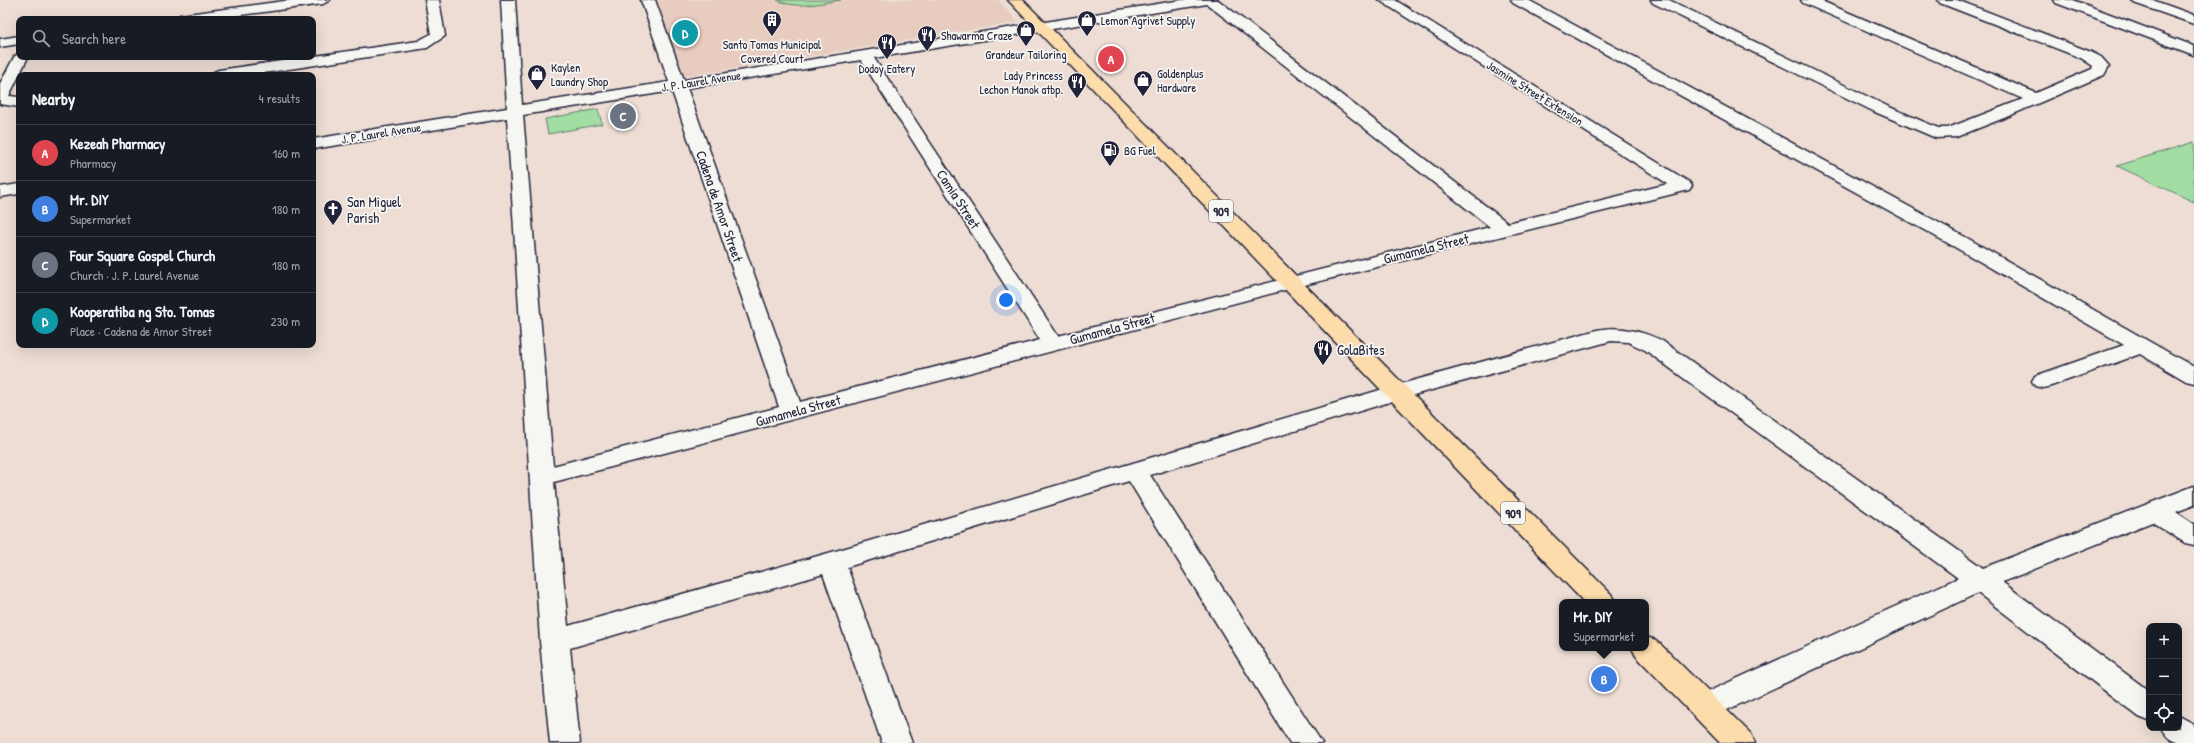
<!DOCTYPE html>
<html lang="en">
<head>
<meta charset="utf-8">
<style>
  body { margin:0; font-family:"Patrick Hand",sans-serif; background:#242831; color:#f1f3f6 }
  .controls { position:absolute; right:12px; bottom:12px; display:grid; overflow:hidden; border-radius:8px; box-shadow:0 4px 16px #0002 }
  .controls button { width:36px; height:36px; display:grid; place-items:center; padding:0; border:0; border-bottom:1px solid #363941; background:#171b24; color:#f1f3f6; font:20px sans-serif }
  .you { position:absolute; left:1006px; top:300px; width:14px; height:14px; margin:-10px; border:3px solid #fff; border-radius:50%; background:#1a73e8; box-shadow:0 0 0 6px #1a73e833 }
  .badge { display:grid; place-items:center; width:26px; height:26px; border-radius:50%; background:#2563eb; color:#fff; font-size:13px; font-weight:700 }
  .pin { position:absolute; translate:-50% -50%; border:2px solid #fff; box-shadow:0 1px 4px #0006 }
  .popup { position:absolute; left:1559px; top:599px; width:90px; height:52px; box-sizing:border-box; display:grid; place-content:center; border-radius:8px; background:#171b24; filter:drop-shadow(0 1px 3px #0005); font-size:13px; white-space:nowrap; color:#9ea1a6 }
  .popup b { font-size:15px; color:#f1f3f6 }
  .popup::after { content:''; position:absolute; left:50%; top:100%; margin-left:-8px; border:8px solid transparent; border-top-color:#171b24 }
  .list { margin:0; padding:0; list-style:none }
  h2 { display:flex; justify-content:space-between; align-items:center; height:52px; margin:0; padding:0 16px; font-size:17px }
  h2 small { font-size:13px; font-weight:400; color:#9ea1a6 }
  .list li { display:grid; grid-template-columns:26px 1fr auto; gap:12px; align-items:center; box-sizing:border-box; height:56px; padding:0 16px; border-top:1px solid #363941 }
  .list b { display:block; font-size:15px; white-space:nowrap }
  .list p { margin:0; font-size:13px; white-space:nowrap; color:#9ea1a6 }
  .list em { font-size:13px; font-style:normal; color:#9ea1a6 }
  .icon { flex:none; width:22px; height:22px; fill:none; stroke:currentColor; stroke-width:2; stroke-linecap:round; stroke-linejoin:round }
  .map { position:relative; flex:none; width:2194px; height:743px; overflow:hidden }
  .search { position:absolute; background:#171b24; box-shadow:0 4px 16px #0002; left:16px; top:16px; width:300px; height:44px; display:flex; align-items:center; gap:10px; box-sizing:border-box; padding:0 14px; border-radius:8px; color:#9ea1a6; font-size:15px }
  .panel { position:absolute; background:#171b24; box-shadow:0 4px 16px #0002; left:16px; top:72px; width:300px; height:276px; border-radius:8px }
  .map>svg:first-child { display:block }
</style>
</head>
<body>
<div class="map">
<svg width="2194" height="743" viewBox="0 0 2194 743">
  <rect width="100%" height="100%" fill="#edddd4"/>
  <filter id="ink" filterUnits="userSpaceOnUse"><feTurbulence type="fractalNoise" baseFrequency=".025" numOctaves="2"/><feDisplacementMap in="SourceGraphic" scale="8" xChannelSelector="R" yChannelSelector="G"/><feConvolveMatrix kernelMatrix="1 2 1 2 8 2 1 2 1" color-interpolation-filters="sRGB"/></filter>
  <g filter="url(#ink)">
    <!-- built -->
    <path fill="#e7ccbf" d="M656,0H998L1018,22L681,77Z"/>
    <!-- green -->
    <path fill="#a2dda3" stroke="#62806f" d="M777,0H841C821,3 796,10 777,0Z
      M598,109L602,124L548,134L545,119Z
      M2194,142V202L2117,166Z"/>
    <g fill="none" stroke-linecap="round" stroke-linejoin="round">
      <defs>
        <path id="minor" d="M292,0H330L323,4L211,19H173L180,15Z
          M425,0H439L445,36L427,48L250,75H211L214,72L219,70L418,41L431,34Z
          M501,0H515L522,105L669,82L641,0H655L684,80L1182,0H1218L1508,223L1668,184L1379,0H1395L1689,182L1692,186L1689,190L1296,287L554,482L568,626L832,552L1390,387L1597,330C1618,325 1641,331 1661,340L1983,568L2194,486V505L2176,512L2194,524V545L2185,543L2152,522L2002,582L2149,691V721L2139,717L1978,593L1714,716L1704,720L1694,716L1689,707L1694,698L1958,578L1645,350L1628,342L1611,341L1406,397L1150,475L1322,743H1290L1129,481L847,567L912,743H882L823,574L570,648L580,743H550L540,641L507,118L313,149V139L507,108ZM1207,4L1490,227L1058,336L874,58ZM861,60L1040,340L800,402L687,88ZM672,91L779,407L553,466L523,115Z
          M1511,0H1528L1967,238L2194,367V383L2186,381L2140,354L2051,386L2043,388L2035,386L2032,381L2035,376L2124,345L1953,246L1513,3Z
          M1651,0H1669L1887,106L1938,128H1948L2023,99L1803,3L1801,0H1819L2036,93L2092,69L2093,66L2081,58L1940,3L1938,0H1957L2091,52L2101,57L2109,66L2104,75L2004,118L1956,137L1936,138L1875,112L1653,3Z
          M2054,0H2073L2194,46V55L2056,3Z
          M2132,0H2152L2194,15V24L2134,3Z
          M19,36V44L0,47V39Z
          M19,53V57H28L9,96L19,97V107L0,104V84L14,57Z
          M19,184V194L0,197V187Z
          M2179,716L2194,724V743C2176,743 2170,743 2161,728H2179Z"/>
        <path id="major" d="M1008,0H1023L1611,594L1615,602H1584Z
          M1646,637L1656,640L1751,734L1755,743H1720L1636,656L1632,648H1646Z"/>
      </defs>
      <!-- minor casing -->
      <use href="#minor" stroke="#22223b" stroke-width="3"/>
      <!-- major casing -->
      <use href="#major" stroke="#22223b" stroke-width="3"/>
      <!-- minor -->
      <use href="#minor" fill="#f6f6f2" fill-rule="evenodd"/>
      <!-- major -->
      <use href="#major" fill="#fddcac" fill-rule="evenodd"/>
    </g>
  </g>
  <!-- icons -->
  <defs>
    <symbol id="building-pin" viewBox="-11 -11 22 30"><path d="M0 17L-7.5 6A9.5 9.5 0 1 1 7.5 6Z" fill="#22223b" stroke="#f6f6f2"/><path d="M-4-6H4V6H1V3H-1V6H-4ZM-2.5-4.3h1.7v1.8h-1.7ZM.8-4.3h1.7v1.8H.8ZM-2.5-1h1.7V.8h-1.7ZM.8-1h1.7V.8H.8Z" fill="#fff"/></symbol>
    <symbol id="shop-pin" viewBox="-11 -11 22 30"><path d="M0 17L-7.5 6A9.5 9.5 0 1 1 7.5 6Z" fill="#22223b" stroke="#f6f6f2"/><path d="M-5-2.5h2.3a2.7 3.5 0 0 1 5.4 0H5L5.5 6h-11ZM-1.5-2.5h3a1.5 2.3 0 0 0-3 0Z" fill="#fff"/></symbol>
    <symbol id="restaurant-pin" viewBox="-11 -11 22 30"><path d="M0 17L-7.5 6A9.5 9.5 0 1 1 7.5 6Z" fill="#22223b" stroke="#f6f6f2"/><path d="M-5-6h1v4h1v-4h1v4h1v-4h1v5L-1.5 .5V6h-2V.5L-5-1ZM5-6V6H3V1.5H1.5Q1.5-4 5-6Z" fill="#fff"/></symbol>
    <symbol id="fuel-pin" viewBox="-11 -11 22 30"><path d="M0 17L-7.5 6A9.5 9.5 0 1 1 7.5 6Z" fill="#22223b" stroke="#f6f6f2"/><path d="M-5.5-6h7V0h2V4h1.3V-2.5L3-4.5l.8-.8L6-3V5H2.5V1h-1V6h-7ZM-4.2-4.7v3.2H.2V-4.7Z" fill="#fff"/></symbol>
    <symbol id="church-pin" viewBox="-11 -11 22 30"><path d="M0 17L-7.5 6A9.5 9.5 0 1 1 7.5 6Z" fill="#22223b" stroke="#f6f6f2"/><path d="M-1.2-6h2.4v3.5h3.3v2.4h-3.3V6h-2.4V-.1h-3.3v-2.4h3.3Z" fill="#fff"/></symbol>
  </defs>
  <g fill-rule="evenodd">
    <use href="#building-pin" x="761" y="9" width="22" height="30"/>
    <use href="#shop-pin" x="1076" y="9" width="22" height="30"/>
    <use href="#shop-pin" x="1015" y="19" width="22" height="30"/>
    <use href="#restaurant-pin" x="916" y="24" width="22" height="30"/>
    <use href="#restaurant-pin" x="876" y="32" width="22" height="30"/>
    <use href="#shop-pin" x="526" y="63" width="22" height="30"/>
    <use href="#shop-pin" x="1132" y="69" width="22" height="30"/>
    <use href="#restaurant-pin" x="1066" y="71" width="22" height="30"/>
    <use href="#fuel-pin" x="1099" y="139" width="22" height="30"/>
    <use href="#church-pin" x="322" y="198" width="22" height="30"/>
    <use href="#restaurant-pin" x="1312" y="338" width="22" height="30"/>
  </g>
  <g text-anchor="middle" dominant-baseline="central" stroke-width="3.5" stroke-linejoin="round" paint-order="stroke">
    <!-- far-poi labels -->
    <g font-size="12" fill="#22223b" stroke="#f6f6f2" text-anchor="start">
      <text x="1101" y="20">Lemon Agrivet Supply</text>
      <text x="941" y="35">Shawarma Craze</text>
      <text x="772" y="44" text-anchor="middle">Santo Tomas Municipal<tspan x="772" dy="14">Covered Court</tspan></text>
      <text x="1026" y="54" text-anchor="middle">Grandeur Tailoring</text>
      <text x="551" y="67">Kaylen<tspan x="551" dy="14">Laundry Shop</tspan></text>
      <text x="887" y="68" text-anchor="middle">Dodoy Eatery</text>
      <text x="1157" y="73">Goldenplus<tspan x="1157" dy="14">Hardware</tspan></text>
      <text x="1063" y="75" text-anchor="end">Lady Princess<tspan x="1063" dy="14">Lechon Manok atbp.</tspan></text>
      <text x="1124" y="150">BG Fuel</text>
    </g>
    <!-- far-street labels -->
    <g font-size="12" fill="#22223b" stroke="#f6f6f2">
      <text transform="translate(701 81) rotate(-9)">J. P. Laurel Avenue</text>
      <text transform="translate(1535 93) rotate(32)">Jasmine Street Extension</text>
      <text transform="translate(381 133) rotate(-9)">J. P. Laurel Avenue</text>
    </g>
    <!-- shield labels -->
    <g fill="#f6f6f2" stroke="#626272" stroke-width="1">
      <rect x="1209" y="200" width="24" height="22" rx="3"/>
      <rect x="1501" y="502" width="24" height="22" rx="3"/>
    </g>
    <g font-size="13" font-weight="bold" fill="#22223b">
      <text x="1221" y="211">909</text>
      <text x="1513" y="513">909</text>
    </g>
    <!-- street labels -->
    <g font-size="14" fill="#22223b" stroke="#f6f6f2">
      <text transform="translate(959 199) rotate(57)">Camia Street</text>
      <text transform="translate(720 206) rotate(71)">Cadena de Amor Street</text>
      <text transform="translate(1426 248) rotate(-14)">Gumamela Street</text>
      <text transform="translate(1112 328) rotate(-15)">Gumamela Street</text>
      <text transform="translate(798 410) rotate(-15)">Gumamela Street</text>
    </g>
    <!-- poi labels -->
    <g font-size="14" fill="#22223b" stroke="#f6f6f2" text-anchor="start">
      <text x="347" y="201">San Miguel<tspan x="347" dy="16">Parish</tspan></text>
      <text x="1337" y="349">GolaBites</text>
    </g>
  </g>
</svg>
<div class="controls">
<button>+</button>
<button>−</button>
<button><svg class="icon" aria-label="locate" viewBox="0 0 24 24"><circle cx="12" cy="12" r="6"/><path d="M12 2v4M12 18v4M2 12h4M18 12h4"/></svg></button>
</div>
<div class="you"></div>
<div class="pin badge" style="left:1111px;top:59px;background:#e0444e">A</div>
<div class="pin badge" style="left:1604px;top:679px;background:#3f7fe0">B</div>
<div class="popup"><b>Mr. DIY</b>Supermarket</div>
<div class="pin badge" style="left:623px;top:116px;background:#6b7280">C</div>
<div class="pin badge" style="left:685px;top:33px;background:#0f9aa8">D</div>
<div class="search"><svg class="icon" aria-label="search" viewBox="0 0 24 24"><circle cx="10" cy="10" r="6"/><path d="M15 15l6 6"/></svg>Search here</div>
<section class="panel">
<h2>Nearby<small>4 results</small></h2>
<ul class="list">
<li><span class="badge" style="background:#e0444e">A</span><div><b>Kezeah Pharmacy</b><p>Pharmacy</p></div><em>160 m</em></li>
<li><span class="badge" style="background:#3f7fe0">B</span><div><b>Mr. DIY</b><p>Supermarket</p></div><em>180 m</em></li>
<li><span class="badge" style="background:#6b7280">C</span><div><b>Four Square Gospel Church</b><p>Church · J. P. Laurel Avenue</p></div><em>180 m</em></li>
<li><span class="badge" style="background:#0f9aa8">D</span><div><b>Kooperatiba ng Sto. Tomas</b><p>Place · Cadena de Amor Street</p></div><em>230 m</em></li>
</ul>
</section>
</div>
</body>
</html>
